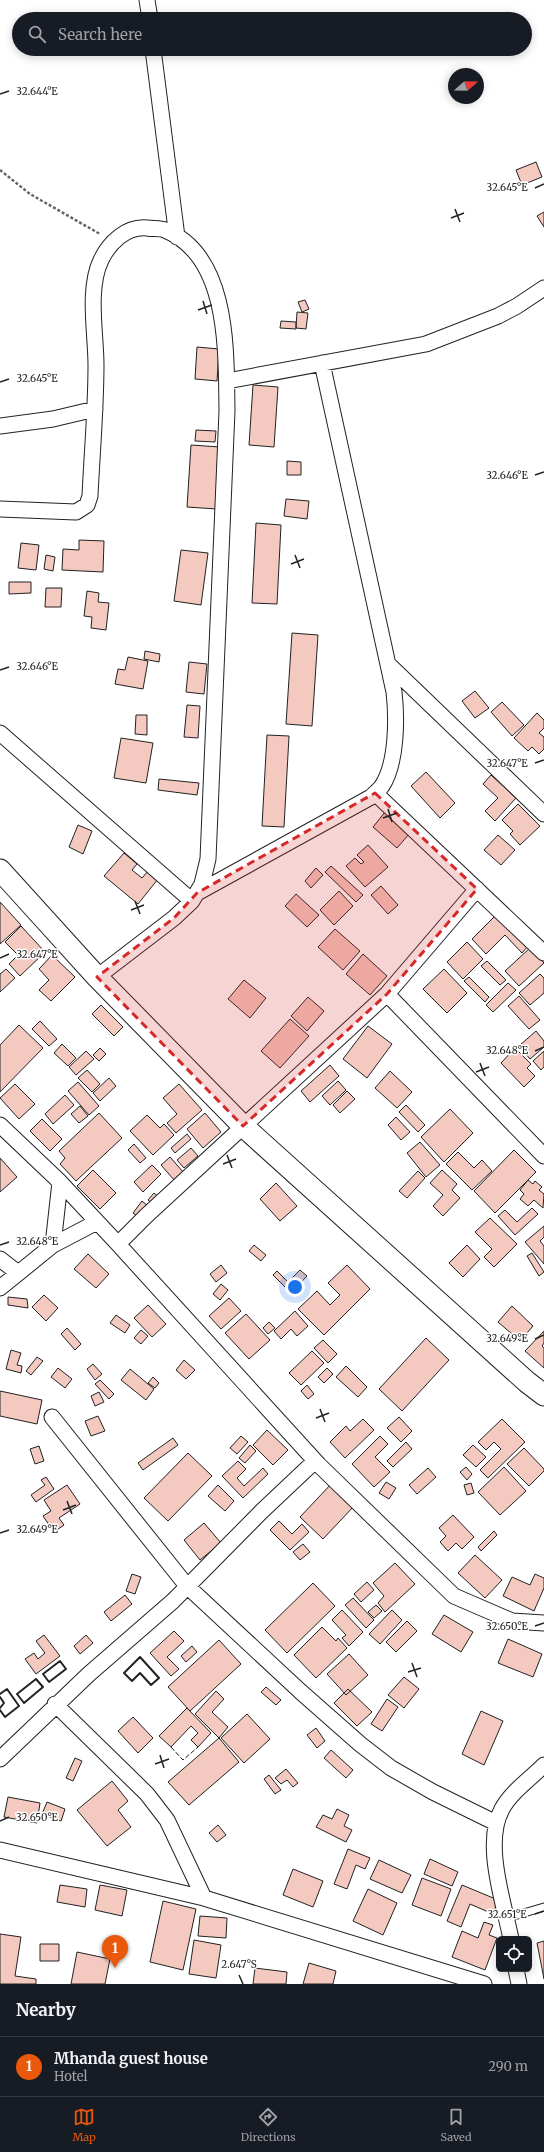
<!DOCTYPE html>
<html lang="en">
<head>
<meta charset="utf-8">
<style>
  body { margin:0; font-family:Merriweather,serif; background:#242831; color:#f1f3f6 }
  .controls { position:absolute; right:12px; bottom:12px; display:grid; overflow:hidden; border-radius:6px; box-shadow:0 2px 10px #0003 }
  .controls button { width:36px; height:36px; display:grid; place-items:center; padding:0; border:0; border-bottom:1px solid #363941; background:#171b24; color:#f1f3f6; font:20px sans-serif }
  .compass { position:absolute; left:448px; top:68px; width:36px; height:36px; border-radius:50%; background:#171b24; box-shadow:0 2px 10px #0003; rotate:70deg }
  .you { position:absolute; left:295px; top:1287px; width:14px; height:14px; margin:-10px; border:3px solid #fff; border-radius:50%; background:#1a73e8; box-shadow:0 0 0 6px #1a73e833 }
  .badge { display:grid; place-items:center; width:26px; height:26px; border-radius:50%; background:#ea580c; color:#fff; font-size:13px; font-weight:700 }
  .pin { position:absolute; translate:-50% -33px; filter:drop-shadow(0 1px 2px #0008) }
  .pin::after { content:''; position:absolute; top:21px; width:14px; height:12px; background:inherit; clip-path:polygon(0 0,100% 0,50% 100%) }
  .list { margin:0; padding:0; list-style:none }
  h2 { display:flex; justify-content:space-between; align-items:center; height:52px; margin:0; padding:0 16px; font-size:17px }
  h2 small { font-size:13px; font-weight:400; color:#9ea1a6 }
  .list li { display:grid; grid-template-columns:26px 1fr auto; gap:12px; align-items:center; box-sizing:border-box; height:60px; padding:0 16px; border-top:1px solid #363941 }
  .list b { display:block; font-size:15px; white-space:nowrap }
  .list p { margin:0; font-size:13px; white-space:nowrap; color:#9ea1a6 }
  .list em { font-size:13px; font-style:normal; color:#9ea1a6 }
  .icon { flex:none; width:22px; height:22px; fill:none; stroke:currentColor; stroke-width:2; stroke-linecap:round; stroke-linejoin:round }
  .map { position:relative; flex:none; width:544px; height:1984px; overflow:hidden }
  .search { position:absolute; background:#171b24; box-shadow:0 2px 10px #0003; left:12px; right:12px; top:12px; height:44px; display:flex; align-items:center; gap:10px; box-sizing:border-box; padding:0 14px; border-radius:22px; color:#9ea1a6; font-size:15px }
  .sheet { height:112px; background:#171b24 }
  nav { display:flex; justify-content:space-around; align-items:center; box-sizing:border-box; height:56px; border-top:1px solid #363941; background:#171b24; font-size:11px; color:#9ea1a6 }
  nav a { display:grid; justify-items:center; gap:2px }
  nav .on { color:#ea580c }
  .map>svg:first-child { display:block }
</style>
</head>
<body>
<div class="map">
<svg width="544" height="1984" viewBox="0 0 544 1984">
  <rect width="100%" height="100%" fill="#fff"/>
  <!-- building -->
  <path fill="#f3c9c0" stroke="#222" d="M536,162L542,177L522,185L516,170Z
    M544,212V227L537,216Z
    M305,300L309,309L302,312L298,302Z
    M297,312L308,313L306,329L296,328Z
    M281,321L296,322V329L280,328Z
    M197,347L219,349L217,381L195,379Z
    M253,385L278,387L274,447L249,445Z
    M196,430L216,431L215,442L195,441Z
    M191,445L220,447L217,509L187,507Z
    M287,461L301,462V475H287Z
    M286,499L309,501L307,519L284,516Z
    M256,523L281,525L277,604L252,603Z
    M79,540L104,541L103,572L62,570L63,549L79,550Z
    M21,543L39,545L36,570L18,568Z
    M181,550L208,553L201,605L174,601Z
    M46,555L55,557L53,571L44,569Z
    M9,582H31V593L9,594Z
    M46,588H62L61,607H45Z
    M87,591L99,593L98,602L109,603L106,630L91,628L92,617L84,616Z
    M292,633L318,635L312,726L286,724Z
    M145,651L160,654L159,662L144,659Z
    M128,657L148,661L143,689L115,684L118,669L125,670Z
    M189,662L207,664L204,694L186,692Z
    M475,691L489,708L475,718L462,701Z
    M502,702L524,725L512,736L491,712Z
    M187,705L200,706L198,738L184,737Z
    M537,713L544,720V728L539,733L544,737V749L539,754L532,747L528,751L514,738Z
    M136,715H147V735L135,734Z
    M267,735L289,736L284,827L262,826Z
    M121,738L153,743L146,783L114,778Z
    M426,772L455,803L440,818L411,786Z
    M491,775L516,798L495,821L485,811L498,798L483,784Z
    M159,779L199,783L197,795L158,790Z
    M518,804L540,826L520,845L510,834L513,831L502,820Z
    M385,812L410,833L397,848L373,827Z
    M78,825L92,831L83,854L69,847Z
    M498,835L515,850L501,865L484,850Z
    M368,845L388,867L365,887L346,866L355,858L361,864L364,862L357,855Z
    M124,853L137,864L132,870L142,878L148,871L158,879L138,904L104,876Z
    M331,866L363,895L356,902L325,872Z
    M316,868L323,875L311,888L305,881Z
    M381,886L398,905L388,914L371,895Z
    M339,891L353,906L334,925L320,910Z
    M296,894L319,915L307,927L285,906Z
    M0,902L21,925L0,944Z
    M497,914L528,946L522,953L505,935L486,954L472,939Z
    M21,926L45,952L20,976L9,964L18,955L5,942Z
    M335,929L360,951L343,970L318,947Z
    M467,942L483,959L463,979L447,962Z
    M530,948L544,963L519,986L505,971Z
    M363,954L387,976L370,995L346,974Z
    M52,955L75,977L51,1001L39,990L49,980L39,969Z
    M487,961L506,980L500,985L481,966Z
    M6,969L15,978L0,992V974Z
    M444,969L467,993L447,1013L423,989Z
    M540,974L544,978V993L530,1005L519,993Z
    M469,977L489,997L485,1002L464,981Z
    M244,980L266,998L250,1018L228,999Z
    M508,983L516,990L493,1012L486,1005Z
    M519,996L540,1020L529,1029L508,1006Z
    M308,997L324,1011L307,1031L291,1016Z
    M101,1005L123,1027L114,1036L92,1014Z
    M290,1019L309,1036L280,1068L261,1051Z
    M40,1021L57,1039L49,1046L32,1029Z
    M19,1025L43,1048L0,1092V1045Z
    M368,1026L392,1044L367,1078L343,1059Z
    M536,1031L544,1041V1047L530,1059L519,1046Z
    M62,1044L76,1058L68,1066L54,1053Z
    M100,1048L106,1054L99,1061L93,1055Z
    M515,1048L531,1064L527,1068L535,1076L524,1087L501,1063Z
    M86,1051L94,1059L76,1075L69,1067Z
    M544,1051V1067L541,1070L533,1061Z
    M330,1065L339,1076L310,1102L301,1091Z
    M87,1070L100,1084L92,1092L78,1078Z
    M390,1071L412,1092L397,1108L375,1088Z
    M109,1078L116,1086L100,1101L93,1093Z
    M338,1081L346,1090L330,1105L322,1096Z
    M78,1082L99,1106L89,1115L68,1091Z
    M15,1084L35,1104L19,1119L0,1098Z
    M179,1084L202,1110L176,1133L167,1123L177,1114L163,1098Z
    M347,1091L355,1099L340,1113L333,1105Z
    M65,1095L74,1105L53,1124L45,1114Z
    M406,1105L425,1125L418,1132L399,1112Z
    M80,1106L88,1116L79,1123L71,1114Z
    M450,1109L473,1133L444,1162L421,1137Z
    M99,1113L122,1138L76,1181L60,1164L65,1158L59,1151Z
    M205,1113L221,1132L203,1148L187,1129Z
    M147,1115L160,1128L164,1124L174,1135L153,1155L130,1131Z
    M396,1117L410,1132L401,1140L388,1125Z
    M42,1119L62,1139L50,1151L30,1131Z
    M187,1134L191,1139L175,1153L171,1148Z
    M420,1142L440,1165L426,1177L407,1153Z
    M134,1144L146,1158L140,1163L128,1150Z
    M191,1148L198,1156L184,1168L177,1160Z
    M514,1150L536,1172L495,1213L474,1191Z
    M458,1152L474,1168L482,1160L492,1171L472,1190L446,1164Z
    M170,1157L184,1173L175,1181L161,1165Z
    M0,1158L17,1177L0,1192Z
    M152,1165L161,1174L143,1192L134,1182Z
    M93,1170L116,1193L100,1209L77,1186Z
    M442,1170L457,1184L452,1190L460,1198L443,1216L433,1206L443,1195L430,1183Z
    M418,1171L425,1178L407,1198L399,1191Z
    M528,1180L533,1184L535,1181L542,1187L539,1190L544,1194L543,1208L534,1200L528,1206L520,1199L524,1194L520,1190Z
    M276,1183L297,1206L280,1221L260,1199Z
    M154,1193L161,1199L155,1206L148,1200Z
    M142,1201L149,1207L140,1218L133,1213Z
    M532,1208L538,1214L515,1235L498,1216L505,1210L517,1222Z
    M490,1218L517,1244L494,1267L484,1257L492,1249L475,1232Z
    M544,1226V1237L540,1241L544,1246V1264L525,1242Z
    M254,1245L266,1255L261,1261L249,1251Z
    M467,1245L480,1259L463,1277L449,1263Z
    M532,1253L544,1272L539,1276L527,1256Z
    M88,1254L109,1274L96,1288L74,1269Z
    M221,1265L227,1273L216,1282L210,1274Z
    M347,1265L370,1289L324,1335L298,1309L317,1291L330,1305L340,1295L328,1283Z
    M300,1270L307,1276L291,1293L273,1275L277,1271L288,1282Z
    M221,1284L228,1290L220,1300L213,1294Z
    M44,1295L58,1308L46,1321L32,1307Z
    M8,1297L27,1299L28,1308L8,1305Z
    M229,1298L241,1311L221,1329L209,1316Z
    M148,1305L166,1324L152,1337L134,1318Z
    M512,1306L533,1326L520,1341L498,1322Z
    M295,1311L308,1326L297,1336L291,1329L281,1339L274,1331Z
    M246,1314L270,1340L249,1359L225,1333Z
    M116,1315L130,1325L125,1333L110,1323Z
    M269,1322L275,1328L268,1334L263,1328Z
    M67,1328L81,1344L75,1350L61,1334Z
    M141,1330L148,1336L141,1344L134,1338Z
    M544,1331V1343L542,1346L544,1348V1368L525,1351Z
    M426,1338L449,1360L402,1411L379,1389Z
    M323,1340L337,1354L328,1363L314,1348Z
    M11,1350L21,1353L17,1365L22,1366L21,1373L6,1369Z
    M312,1351L324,1363L301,1385L289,1373Z
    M37,1357L43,1361L31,1375L26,1371Z
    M184,1360L195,1370L186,1379L176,1370Z
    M93,1364L102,1374L95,1380L87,1369Z
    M346,1366L367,1387L358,1397L336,1377Z
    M58,1368L72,1379L65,1388L51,1377Z
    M327,1368L333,1374L324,1383L318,1377Z
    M130,1369L154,1389L146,1400L121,1380Z
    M153,1377L159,1383L155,1388L148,1383Z
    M100,1380L114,1394L109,1399L95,1384Z
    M307,1385L314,1394L308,1399L301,1391Z
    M0,1391L42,1400L37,1424L0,1416Z
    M99,1392L104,1402L95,1406L91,1396Z
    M98,1416L105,1431L91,1436L85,1421Z
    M399,1417L412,1431L401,1442L387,1428Z
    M363,1419L374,1430L345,1458L330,1442L346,1426L350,1431Z
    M502,1419L525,1442L488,1478L480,1470L501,1449L494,1442L486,1450L478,1442Z
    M267,1430L288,1450L273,1465L253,1445Z
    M241,1436L248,1442L237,1454L230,1448Z
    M380,1436L388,1444L375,1457L390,1472L374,1487L352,1464Z
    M173,1438L178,1445L143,1470L138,1463Z
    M406,1442L412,1449L393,1467L387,1461Z
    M250,1445L256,1451L245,1463L239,1458Z
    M473,1445L486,1457L476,1467L463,1455Z
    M39,1446L44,1461L35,1464L30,1449Z
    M524,1448L544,1469V1471L529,1486L507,1464Z
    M188,1453L212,1476L168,1521L144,1498Z
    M238,1461L246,1469L237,1478L244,1486L263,1468L268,1474L243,1498L222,1476Z
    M466,1467L472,1474L467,1480L460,1472Z
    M504,1467L526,1491L500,1515L478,1492Z
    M428,1468L436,1477L417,1494L409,1485Z
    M46,1477L54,1489L36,1502L31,1495L45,1485L41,1480Z
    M333,1482L356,1504L323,1539L300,1517Z
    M386,1482L396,1488L389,1499L379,1493Z
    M471,1483L474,1493L467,1495L464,1485Z
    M67,1485L80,1504L59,1518L64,1525L54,1532L43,1516L51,1511L44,1500Z
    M218,1485L234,1501L225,1511L208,1496Z
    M453,1515L474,1537L462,1549L456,1543L448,1551L440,1542L446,1536L439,1528Z
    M279,1521L292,1534L302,1524L309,1532L290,1550L270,1530Z
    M204,1523L221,1543L200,1560L184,1540Z
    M494,1531L497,1535L481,1551L478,1547Z
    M303,1544L310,1552L300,1560L293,1552Z
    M475,1555L502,1580L485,1598L458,1573Z
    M395,1563L415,1584L385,1612L378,1603L384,1596L373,1583Z
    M132,1574L141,1577L135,1594L126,1591Z
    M535,1574L544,1578V1588L534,1611L503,1596L512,1577L530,1585Z
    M367,1582L374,1590L361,1602L354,1594Z
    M313,1583L335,1606L287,1653L265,1630Z
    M125,1595L132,1604L111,1621L104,1612Z
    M353,1598L374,1620L366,1628L345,1605Z
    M376,1605L382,1611L374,1618L368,1612Z
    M342,1610L363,1632L349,1646L342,1638L346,1635L332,1620Z
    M392,1610L402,1620L380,1644L369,1634Z
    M444,1615L473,1632L461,1652L432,1634Z
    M407,1621L417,1631L396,1652L386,1642Z
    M322,1627L336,1641L338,1638L347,1648L316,1678L294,1655Z
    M174,1631L184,1641L167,1657L179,1669L171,1676L150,1653Z
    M44,1635L60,1656L36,1674L25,1659L34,1653L38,1659L45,1653L36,1641Z
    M86,1635L93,1643L80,1654L74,1646Z
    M508,1639L542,1654L533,1677L498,1663Z
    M219,1640L241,1664L190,1711L168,1687Z
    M192,1646L197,1652L186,1662L181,1656Z
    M349,1654L368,1675L346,1695L327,1674Z
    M404,1677L419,1689L404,1708L388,1695Z
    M266,1687L281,1700L276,1705L261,1692Z
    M348,1689L372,1712L357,1726L334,1703Z
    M216,1691L224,1699L212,1712L228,1727L219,1738L195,1714Z
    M387,1699L398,1707L382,1731L371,1724Z
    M187,1708L211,1733L198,1747L191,1740L198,1733L191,1726L171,1747L159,1736Z
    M481,1711L503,1721L484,1765L462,1754Z
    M247,1714L270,1739L244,1763L221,1738Z
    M133,1717L153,1738L138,1753L118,1731Z
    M316,1728L325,1741L317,1748L307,1735Z
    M219,1738L239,1762L189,1805L168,1782Z
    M331,1750L353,1770L346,1778L324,1758Z
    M75,1758L82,1761L73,1781L66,1778Z
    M286,1769L298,1783L293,1787L287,1780L281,1784L275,1778Z
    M269,1775L281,1790L275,1794L264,1779Z
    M112,1781L128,1801L118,1810L131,1827L107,1846L77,1810Z
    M8,1797L40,1803L37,1823L4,1817Z
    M47,1802L65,1809L61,1821L42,1814Z
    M337,1809L349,1815L344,1826L352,1830L346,1842L316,1827L323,1815L332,1819Z
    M218,1825L226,1835L217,1842L209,1833Z
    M348,1849L370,1858L365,1869L356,1865L347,1889L334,1884Z
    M430,1859L458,1872L452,1886L424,1874Z
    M379,1860L411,1875L402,1893L370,1879Z
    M293,1869L323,1881L313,1907L283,1895Z
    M422,1878L451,1889L441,1916L412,1905Z
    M60,1885L87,1889L85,1907L57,1902Z
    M100,1885L127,1890L122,1916L95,1910Z
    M462,1885L498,1900L493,1914L470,1904L461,1927L447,1921Z
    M368,1889L397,1903L383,1935L353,1921Z
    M163,1901L196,1909L183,1970L150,1962Z
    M200,1916L227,1918L226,1938L198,1936Z
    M484,1922L493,1925L489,1935L497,1938L485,1970L452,1957L462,1931L478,1938Z
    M0,1934L21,1937L15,1976L36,1979V1984H0Z
    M194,1940L221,1945L216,1978L189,1974Z
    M544,1941V1979L537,1943Z
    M40,1944H59V1961H40Z
    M77,1952L110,1959L105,1984H71Z
    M309,1963L336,1971L333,1984H303Z
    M255,1968L287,1972L286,1984H253Z"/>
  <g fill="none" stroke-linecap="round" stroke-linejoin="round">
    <defs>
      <path id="service" d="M507,1918L544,1907"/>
      <path id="minor" d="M147,0L150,19
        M153,49L177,237
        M227,381L426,344L498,316L517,306L544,288
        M0,426L53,419L95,409
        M0,509L76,512L87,505L90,496C92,452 96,409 96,365C96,334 87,289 101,260C109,243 126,226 147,228C153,229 160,228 165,230C230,256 226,353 227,411L208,859L202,884L192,901L174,918L97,977
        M388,664L544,814
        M0,733L192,901
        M375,793L544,953
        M197,893L371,797C375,793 379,790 382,786C397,763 397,718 394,692L322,363
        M387,994L544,1156
        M0,1125L60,1182L118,1244L319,1465L454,1596L512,1621L544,1623
        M118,1244L146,1216L387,994L477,889
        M53,1245L60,1182
        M0,1259L18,1273
        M0,1288L53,1245L97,1222
        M52,1417L187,1586L301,1692L360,1744L391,1768L433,1792L496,1823
        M55,1704L147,1794L167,1820L204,1898
        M0,1759L89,1674L173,1601L262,1511L315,1461
        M0,1850L204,1898L484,1984
        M511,1939C504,1903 483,1843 502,1809C511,1792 530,1779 544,1765
        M516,1969L519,1984"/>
      <path id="secondary" d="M0,870L97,977L243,1126L527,1382L544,1395"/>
    </defs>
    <!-- service casing -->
    <use href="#service" stroke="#222" stroke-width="9"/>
    <!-- minor casing -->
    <use href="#minor" stroke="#222" stroke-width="17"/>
    <!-- secondary casing -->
    <use href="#secondary" stroke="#222" stroke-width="23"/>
    <!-- path -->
    <path stroke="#646464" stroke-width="2.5" stroke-dasharray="3 2" stroke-linecap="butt" d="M0,170L30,194L100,234"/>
    <!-- service -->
    <use href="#service" stroke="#fff" stroke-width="7"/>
    <!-- minor -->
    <use href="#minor" stroke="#fff" stroke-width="15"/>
    <!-- secondary -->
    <use href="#secondary" stroke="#fff" stroke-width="21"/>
    <!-- fence -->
    <path stroke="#222" stroke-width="1" stroke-dasharray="5 2" stroke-linecap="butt" d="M171,1747L183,1760L198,1747"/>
    <!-- wall -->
    <path stroke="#222" stroke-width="2" d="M140,1657L159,1678L151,1685L140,1673L132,1681L124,1673Z
      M60,1661L66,1669L49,1682L43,1674Z
      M36,1679L43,1687L24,1703L17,1694Z
      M0,1694L7,1689L19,1706L5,1717L0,1710
      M0,1697L4,1703L0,1708"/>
  </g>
  <!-- marked area -->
  <path fill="#d62828" fill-opacity="0.2" stroke="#d62828" stroke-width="3" stroke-dasharray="8 5" stroke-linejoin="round" d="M375,793L477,889L387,994L243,1126L97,977L174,918L197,893Z"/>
  <!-- ticks -->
  <path fill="none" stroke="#222" stroke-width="1.5" d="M0,94L9,91M535,188L544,184M455,209L460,222M451,218L464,213M203,301L207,314M198,310L212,305M0,382L9,379M535,475L544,472M295,555L300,568M291,564L304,559M0,670L9,667M535,763L544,760M388,809L392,822M383,818L397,813M135,901L140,914M131,910L144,905M0,958L9,954M535,1051L544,1047M480,1063L485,1076M476,1072L489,1067M227,1155L232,1168M223,1164L236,1159M0,1245L9,1242M535,1339L544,1335M320,1409L325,1422M316,1418L329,1413M67,1501L72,1514M63,1510L76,1505M0,1533L9,1530M535,1626L544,1623M412,1663L417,1677M408,1672L421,1668M160,1755L164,1768M155,1764L169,1759M0,1821L9,1817M535,1914L544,1911M239,1975L243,1984"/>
  <g font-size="10" text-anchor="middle" fill="#222" stroke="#fff" stroke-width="3" stroke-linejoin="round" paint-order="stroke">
    <text x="37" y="95">32.644°E</text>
    <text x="507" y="191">32.645°E</text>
    <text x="37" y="382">32.645°E</text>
    <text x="507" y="479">32.646°E</text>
    <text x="37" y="670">32.646°E</text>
    <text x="507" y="767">32.647°E</text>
    <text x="37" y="958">32.647°E</text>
    <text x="507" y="1054">32.648°E</text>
    <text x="37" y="1245">32.648°E</text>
    <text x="507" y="1342">32.649°E</text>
    <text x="37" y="1533">32.649°E</text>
    <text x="507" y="1630">32.650°E</text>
    <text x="37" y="1821">32.650°E</text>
    <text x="507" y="1918">32.651°E</text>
    <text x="239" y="1968">2.647°S</text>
  </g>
</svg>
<div class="controls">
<button><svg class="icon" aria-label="locate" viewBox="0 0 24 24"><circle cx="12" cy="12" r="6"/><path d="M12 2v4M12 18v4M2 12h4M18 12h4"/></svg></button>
</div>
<svg class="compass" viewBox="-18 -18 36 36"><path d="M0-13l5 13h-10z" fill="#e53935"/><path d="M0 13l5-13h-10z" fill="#9ea1a6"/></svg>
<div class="you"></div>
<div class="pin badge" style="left:115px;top:1968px">1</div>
<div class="search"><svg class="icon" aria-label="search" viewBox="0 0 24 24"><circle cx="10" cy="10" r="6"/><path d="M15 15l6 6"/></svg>Search here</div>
</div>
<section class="sheet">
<h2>Nearby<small></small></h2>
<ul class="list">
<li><span class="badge">1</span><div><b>Mhanda guest house</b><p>Hotel</p></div><em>290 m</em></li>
</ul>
</section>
<nav>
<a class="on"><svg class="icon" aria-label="map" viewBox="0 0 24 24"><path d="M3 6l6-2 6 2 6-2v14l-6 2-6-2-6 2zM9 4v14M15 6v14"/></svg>Map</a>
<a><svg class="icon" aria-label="directions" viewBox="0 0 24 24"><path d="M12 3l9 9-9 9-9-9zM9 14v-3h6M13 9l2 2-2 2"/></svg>Directions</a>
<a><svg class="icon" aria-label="saved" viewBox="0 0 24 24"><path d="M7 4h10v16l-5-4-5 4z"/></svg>Saved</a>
</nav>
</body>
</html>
